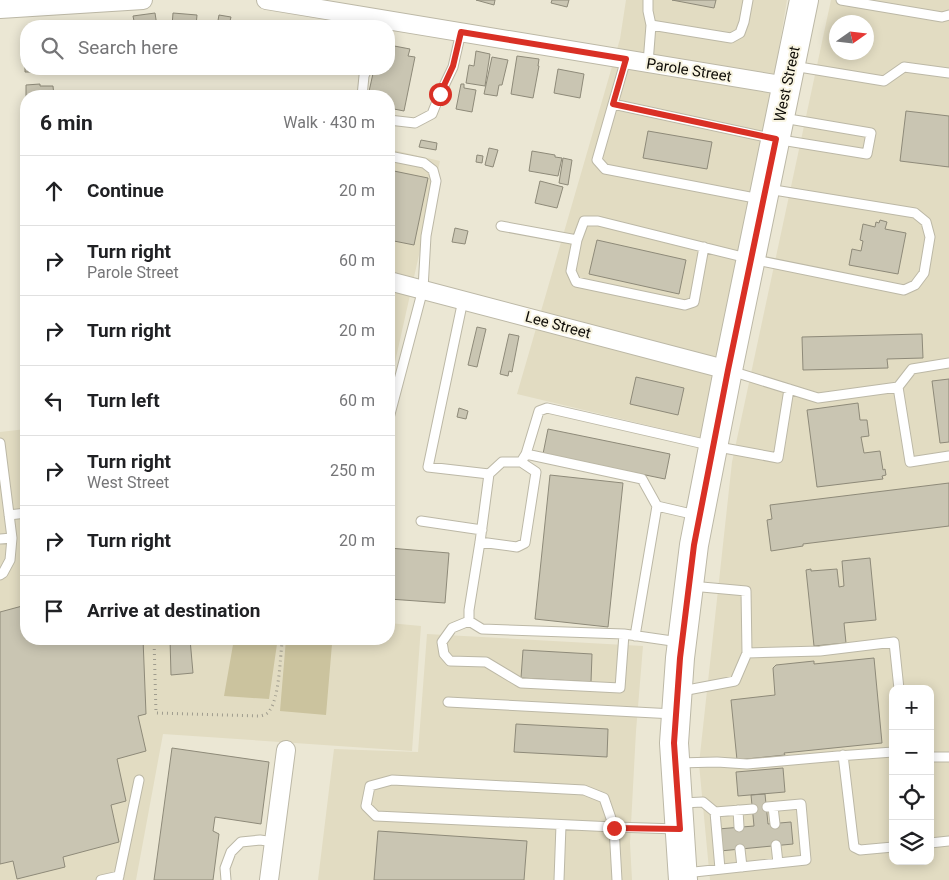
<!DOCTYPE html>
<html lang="en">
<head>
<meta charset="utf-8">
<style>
  body { margin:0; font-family:Roboto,sans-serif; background:#f6f6f6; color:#202124 }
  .controls { position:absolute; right:15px; bottom:15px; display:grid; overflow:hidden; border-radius:10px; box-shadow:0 2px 12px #0003 }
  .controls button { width:45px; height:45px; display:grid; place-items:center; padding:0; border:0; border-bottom:1px solid #e0e0e0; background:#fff; color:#202124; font:25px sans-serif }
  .compass { position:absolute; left:829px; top:15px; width:45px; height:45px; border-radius:50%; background:#fff; box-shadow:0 2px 12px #0003; rotate:76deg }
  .stop { position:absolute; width:15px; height:15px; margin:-11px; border:4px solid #d93025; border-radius:50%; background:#fff }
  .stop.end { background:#d93025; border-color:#fff; box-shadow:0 1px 5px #0008 }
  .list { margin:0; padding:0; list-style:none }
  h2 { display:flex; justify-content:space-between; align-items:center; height:65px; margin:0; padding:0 20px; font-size:21px }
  h2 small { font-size:16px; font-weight:400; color:#757577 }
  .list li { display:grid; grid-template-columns:32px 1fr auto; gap:15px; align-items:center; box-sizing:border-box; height:70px; padding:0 20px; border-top:1px solid #e0e0e0 }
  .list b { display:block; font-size:19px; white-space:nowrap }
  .list p { margin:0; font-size:16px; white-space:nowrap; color:#757577 }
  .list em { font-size:16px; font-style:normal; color:#757577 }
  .icon { flex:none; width:28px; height:28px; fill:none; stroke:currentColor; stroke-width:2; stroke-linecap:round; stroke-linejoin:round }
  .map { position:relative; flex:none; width:949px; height:880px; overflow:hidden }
  .search { position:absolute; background:#fff; box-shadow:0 2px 12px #0003; left:20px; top:20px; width:375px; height:55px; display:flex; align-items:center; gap:12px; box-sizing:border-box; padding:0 18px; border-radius:20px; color:#757577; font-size:19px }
  .panel { position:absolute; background:#fff; box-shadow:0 2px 12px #0003; left:20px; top:90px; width:375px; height:555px; border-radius:20px }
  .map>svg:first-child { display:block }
</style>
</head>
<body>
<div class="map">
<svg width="949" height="880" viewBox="0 0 949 880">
  <rect width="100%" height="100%" fill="#ebe7d4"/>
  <!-- built -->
  <path fill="#e2dcc2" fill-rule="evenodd" d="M626,0H787L771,96L705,439L517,394L620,39Z
    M831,0H949V880H710L699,764L732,462ZM836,22H866V52H836ZM893,689H930V861H893Z
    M389,149L440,161L389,389Z
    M26,429V639H389V623L421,626L412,751L163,734L136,880H0V432Z
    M427,634L643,646L636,731L630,843L632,880H318L334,749L418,752Z"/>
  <!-- green -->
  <path fill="#cbc39e" d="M234,639L277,644L269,699L224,696Z
    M286,639H299L332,644L326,715L280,711Z"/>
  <!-- building -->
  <path fill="#c9c5b2" stroke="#8e8a79" d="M476,0H495L494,5Z
    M552,0H569L567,7L551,3Z
    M672,0H716L714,8Z
    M155,13L157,26H135L133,16Z
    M173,13L197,15L196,26H172Z
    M219,15L231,17L230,21L254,25V26H217Z
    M125,22V26H83L106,24Z
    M25,36H26V69H48V72H25V60H21V51H25Z
    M389,45L410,49L408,56L415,57L404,111L389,108V96H368L374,69H389Z
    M476,51L490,54L485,86L466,83L469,65L474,66Z
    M517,56L539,59L538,66H539L533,98L511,94Z
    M492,57L508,60L502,85H499L497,96L484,94Z
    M107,69H129V71L107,73Z
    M558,69L584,74L580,98L554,93Z
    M40,84V86H53L54,96H26V105V85Z
    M461,84H464V88L476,90L472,112L456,109Z
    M906,111L949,116V167L900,161Z
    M648,131L712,142L707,169L643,158Z
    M421,140L437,143L436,150L419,147Z
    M489,148L498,150L493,167L485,165Z
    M532,151L555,155V157L562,158L558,176L529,171Z
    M477,155L483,156L482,163L476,162Z
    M563,158L572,160L568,185L559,183Z
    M389,170L428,178L414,245L389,240Z
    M540,181L563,187L557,208L535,203Z
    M880,220L887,222L885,229L906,233L898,274L849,265L852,249L861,251L863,241L860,240L863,224L875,227L876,222L879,223Z
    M455,228L468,231L465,244L452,242Z
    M597,240L686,260L679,294L589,274Z
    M477,327L486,329L477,367L468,365Z
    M509,334L519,336L512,372L509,371L508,376L500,374Z
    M922,334L923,358L887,359L888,368L803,370L802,337Z
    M636,377L684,388L678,415L630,404Z
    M949,379V442L940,443L932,381Z
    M858,403L860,420H867L869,436L861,437L864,453L880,451L883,470L885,469L886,475L882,476L883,479L817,487L807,410Z
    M459,408L468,411L466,419L457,417Z
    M548,429L670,454L665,479L543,454Z
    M550,475L623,483L608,627L535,619Z
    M949,483V526L803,544V546L771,551L767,520L772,519L770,505Z
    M389,548L449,553L445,603L389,599Z
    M870,558L876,620L844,623L846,643L814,646L806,570L811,569V571L837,569L839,587L844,586L842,561Z
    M26,605V639H143L146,714L138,716L146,751L117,759L126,801L111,805L119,842L63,857L65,867L17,879L13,861L0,864V612Z
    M170,639H190L193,673L171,675Z
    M523,650L592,654L591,682L521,678Z
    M874,658L882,743L784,753L785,755L737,760L731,700L775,695L773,668L776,665L814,661V664Z
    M516,724L608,729L607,757L514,752Z
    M172,748L269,762L261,824L215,817L213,831L219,834L213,880H154Z
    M783,768L785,792L738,796L736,772Z
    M765,794L768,824L791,822L793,844L720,851L718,829L754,826L751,795Z
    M378,831L527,841L524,880H374Z"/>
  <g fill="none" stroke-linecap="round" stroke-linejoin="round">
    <defs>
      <path id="service" d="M841,0L942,17L949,15
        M651,25L731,38L740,33L744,22L748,0
        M648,63L651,25L648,11V0
        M793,66L884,81L904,67L949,73
        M362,96L364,76L367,69
        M613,104L626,59
        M389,120L415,123L432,114L440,94L453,67L461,32
        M389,156L424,163L433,170L436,181L426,236L423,289L389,418
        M760,199L605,169L597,160L613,104L775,139L867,154L871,133L783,118
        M501,226L577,240
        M704,247L694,302L685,305L576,282L571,271L577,240L584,221H598L751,259L904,290L915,285L924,273L930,237L926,222L915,213L768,189
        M463,300L428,467L489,474
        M731,371L818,398L898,387L912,369L949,363
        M898,387L910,462L949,456
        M0,443L12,538L10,560L3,573L0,575
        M526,454L642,479L657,506L635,636
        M657,506L696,515
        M9,515L26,513
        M421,521L482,530
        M0,539L12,538
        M480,542L517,547L525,543L536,472L521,462
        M691,586L746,591L747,653
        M469,621L452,628L442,642L444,654L450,661L486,662L521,683L620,688L624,634
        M679,642L624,634L482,629L469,621V610L480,542L489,474L502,462H521L526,454L539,411L547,408L713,446L778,458L789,389
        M682,691L735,681L747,653L820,651L894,642L899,689
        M448,702L674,714
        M843,755L854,847L860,850L893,847
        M930,757H949
        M678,763L717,762L747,764L838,756L893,752
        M682,803L703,802L715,812
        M773,807L775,824
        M738,810L739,827
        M930,843L949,841
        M776,845L778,863
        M740,849L742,867
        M720,869L715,812L753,809
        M685,873L806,860L801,804L767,807
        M101,880L119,876
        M118,880L139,780
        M226,880L225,868L231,852L241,842L260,840L274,842
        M559,880L561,825
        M617,880L614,827L604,798L584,790L392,780L370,786L366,806L376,816L614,827L677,829"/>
      <path id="minor" d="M266,0L787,86
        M0,9L143,0
        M389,281L728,370
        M269,880L286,750"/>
      <path id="primary" d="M683,880L674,743L680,658L694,545L728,370L804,0"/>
    </defs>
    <!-- service casing -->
    <use href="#service" stroke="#bcb8a6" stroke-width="11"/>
    <!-- minor casing -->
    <use href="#minor" stroke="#bcb8a6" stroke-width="20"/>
    <!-- primary casing -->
    <use href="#primary" stroke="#bcb8a6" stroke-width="30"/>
    <!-- path -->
    <path stroke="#9f9c8e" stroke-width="3" stroke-dasharray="1 4" stroke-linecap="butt" d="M154,639L156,713L260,716C264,715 268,714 270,710C279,697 280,660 282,643
      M154,639H170"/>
    <!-- service -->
    <use href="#service" stroke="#fff" stroke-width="9"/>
    <!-- minor -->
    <use href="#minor" stroke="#fff" stroke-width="18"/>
    <!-- primary -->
    <use href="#primary" stroke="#fff" stroke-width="28"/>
  </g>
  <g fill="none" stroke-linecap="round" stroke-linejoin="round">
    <!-- route -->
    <path stroke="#d93025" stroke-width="6" d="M440,94L453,66L461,32L626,59L613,104L776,139L728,370L694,545L680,658L674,743L680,829L614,828"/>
  </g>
  <g text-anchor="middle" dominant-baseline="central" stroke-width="4" stroke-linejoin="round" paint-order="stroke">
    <!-- street labels -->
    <g font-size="15" fill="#0e0c07" stroke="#f8f4e1">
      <text transform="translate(689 70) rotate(9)">Parole Street</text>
      <text transform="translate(787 84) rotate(-78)">West Street</text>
      <text transform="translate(558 325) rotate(15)">Lee Street</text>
    </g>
  </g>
</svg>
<div class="controls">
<button>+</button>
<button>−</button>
<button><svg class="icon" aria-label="locate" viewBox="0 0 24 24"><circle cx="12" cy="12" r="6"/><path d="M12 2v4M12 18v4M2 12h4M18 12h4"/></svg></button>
<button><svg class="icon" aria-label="layers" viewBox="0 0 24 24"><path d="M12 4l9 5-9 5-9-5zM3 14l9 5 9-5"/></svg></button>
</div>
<svg class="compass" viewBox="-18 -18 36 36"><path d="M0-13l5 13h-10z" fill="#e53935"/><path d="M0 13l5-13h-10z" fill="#757577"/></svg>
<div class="stop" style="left:440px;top:94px"></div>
<div class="stop end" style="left:614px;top:828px"></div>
<div class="search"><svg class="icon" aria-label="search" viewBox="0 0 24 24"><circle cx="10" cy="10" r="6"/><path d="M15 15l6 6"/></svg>Search here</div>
<section class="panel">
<h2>6 min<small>Walk · 430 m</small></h2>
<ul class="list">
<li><svg class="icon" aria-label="ahead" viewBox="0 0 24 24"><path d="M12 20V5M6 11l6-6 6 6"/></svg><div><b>Continue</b></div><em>20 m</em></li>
<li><svg class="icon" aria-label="right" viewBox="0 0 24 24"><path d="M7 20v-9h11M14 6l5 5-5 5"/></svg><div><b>Turn right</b><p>Parole Street</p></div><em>60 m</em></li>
<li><svg class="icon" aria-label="right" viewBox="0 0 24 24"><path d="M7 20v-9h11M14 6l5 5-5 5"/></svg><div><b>Turn right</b></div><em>20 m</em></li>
<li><svg class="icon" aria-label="left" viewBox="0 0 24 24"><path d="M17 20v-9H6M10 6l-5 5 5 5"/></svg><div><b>Turn left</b></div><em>60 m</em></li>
<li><svg class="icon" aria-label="right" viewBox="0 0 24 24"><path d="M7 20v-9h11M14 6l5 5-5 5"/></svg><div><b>Turn right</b><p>West Street</p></div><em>250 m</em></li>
<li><svg class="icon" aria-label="right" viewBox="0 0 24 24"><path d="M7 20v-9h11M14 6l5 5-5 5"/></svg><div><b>Turn right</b></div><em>20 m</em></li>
<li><svg class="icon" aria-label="arrive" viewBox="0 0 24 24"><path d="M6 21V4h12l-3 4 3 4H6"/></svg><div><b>Arrive at destination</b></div></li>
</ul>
</section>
</div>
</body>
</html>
